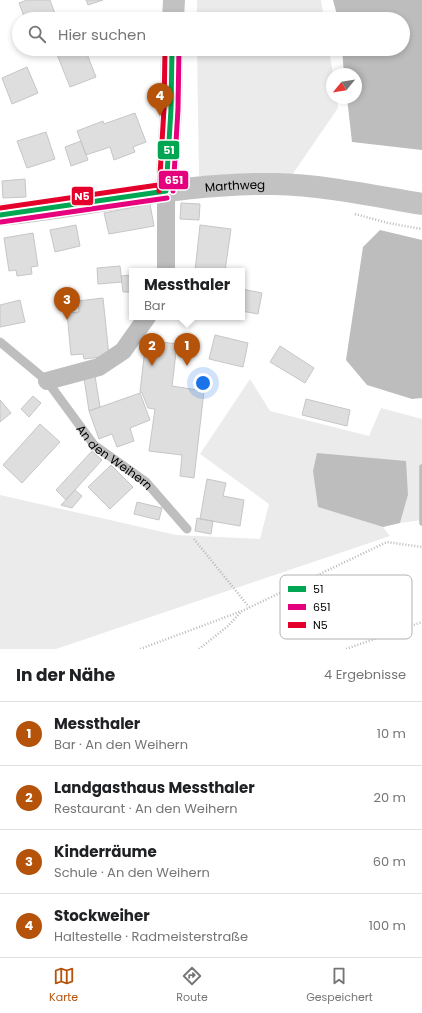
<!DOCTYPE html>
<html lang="de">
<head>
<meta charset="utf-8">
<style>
  body { margin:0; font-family:Poppins,sans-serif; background:#f2f2f2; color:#202124 }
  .compass { position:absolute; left:326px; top:68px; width:36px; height:36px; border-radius:50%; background:#fff; box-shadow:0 2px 6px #0003; rotate:240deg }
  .you { position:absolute; left:203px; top:383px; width:14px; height:14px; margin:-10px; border:3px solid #fff; border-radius:50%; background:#1a73e8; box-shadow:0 0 0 6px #1a73e833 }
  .badge { display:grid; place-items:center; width:26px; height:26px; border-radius:50%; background:#b45309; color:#fff; font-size:13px; font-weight:700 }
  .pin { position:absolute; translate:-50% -33px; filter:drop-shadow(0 1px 2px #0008) }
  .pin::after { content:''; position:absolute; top:21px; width:14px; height:12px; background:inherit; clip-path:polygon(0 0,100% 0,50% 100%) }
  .popup { position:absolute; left:129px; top:268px; width:116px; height:52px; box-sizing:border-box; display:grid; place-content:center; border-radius:0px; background:#fff; filter:drop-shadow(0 1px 3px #0005); font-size:13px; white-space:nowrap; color:#757577 }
  .popup b { font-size:15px; color:#202124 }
  .popup::after { content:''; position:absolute; left:50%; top:100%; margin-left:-8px; border:8px solid transparent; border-top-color:#fff }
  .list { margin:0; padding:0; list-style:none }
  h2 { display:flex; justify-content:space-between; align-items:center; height:52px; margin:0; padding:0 16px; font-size:17px }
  h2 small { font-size:13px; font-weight:400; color:#757577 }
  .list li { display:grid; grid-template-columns:26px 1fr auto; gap:12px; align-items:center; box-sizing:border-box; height:64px; padding:0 16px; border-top:1px solid #e0e0e0 }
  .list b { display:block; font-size:15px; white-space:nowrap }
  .list p { margin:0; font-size:13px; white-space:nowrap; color:#757577 }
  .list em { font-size:13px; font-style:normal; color:#757577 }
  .icon { flex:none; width:22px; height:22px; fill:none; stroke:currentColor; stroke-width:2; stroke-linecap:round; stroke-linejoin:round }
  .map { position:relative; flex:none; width:422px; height:649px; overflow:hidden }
  .search { position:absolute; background:#fff; box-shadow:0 2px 6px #0003; left:12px; right:12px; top:12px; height:44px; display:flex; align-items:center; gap:10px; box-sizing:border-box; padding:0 14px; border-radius:22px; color:#757577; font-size:15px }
  .sheet { height:308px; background:#fff }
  nav { display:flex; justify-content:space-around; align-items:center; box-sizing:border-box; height:56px; border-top:1px solid #e0e0e0; background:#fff; font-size:11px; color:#757577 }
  nav a { display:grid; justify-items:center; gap:2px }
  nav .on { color:#b45309 }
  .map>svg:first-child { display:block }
</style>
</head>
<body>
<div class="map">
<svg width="422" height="649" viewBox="0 0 422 649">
  <rect width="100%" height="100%" fill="#fff"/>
  <!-- green -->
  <path fill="#ebebeb" d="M197,0H321L324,19H197Z
    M197,49H329L333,74L332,98H337L338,108L290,178L199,176Z
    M250,379L270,411L369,436L381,408L422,419V520L400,523L408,495L318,507L383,527L390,536L56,649H0V495L176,535L260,539L269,504L200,454Z"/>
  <!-- water -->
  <path fill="#bdbdbd" d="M333,0H422V150L352,142L347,98H356V74H344L342,49H403V19H338Z
    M380,230L422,240V398L412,399L367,385L346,360L363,247Z
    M317,453L406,461L408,495L400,523L383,527L318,507L313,471Z"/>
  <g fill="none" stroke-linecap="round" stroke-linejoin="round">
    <!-- stream -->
    <path stroke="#bdbdbd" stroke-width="5.5" d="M422,467V523"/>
  </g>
  <!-- building -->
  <path fill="#dedede" stroke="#c6c6c6" d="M27,0H50L57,19H25L19,3Z
    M86,0H103L88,5Z
    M65,49H85L96,77L70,87L56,52Z
    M27,67L38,93L12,104L2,78Z
    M135,113L146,142L133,147L135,152L114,160L110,147L86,155L77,131L103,121L104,124Z
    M46,132L55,159L27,168L17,141Z
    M81,141L88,160L71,166L65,147Z
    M25,179L26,197L3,198L2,181Z
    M181,203L200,204L199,220L180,219Z
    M150,204L154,226L109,234L104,213Z
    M76,225L80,246L55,252L50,230Z
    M200,225L231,229L225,271H195Z
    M33,233L38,266L31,267L32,274L17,276L16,270L9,271L4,238Z
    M120,266L122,282L98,284L97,268Z
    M132,275V292H123L121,276Z
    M242,289L262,293L258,314L242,311Z
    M103,298L109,356L84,359L83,354L71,355L67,313L79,312L78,301Z
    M20,300L25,322L0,327V305Z
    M215,335L248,343L243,367L209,359Z
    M146,340L177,344L172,386L204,391L194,478L180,476L182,455L149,451L155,409L148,408L142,393L140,392Z
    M280,346L314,368L305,383L270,362Z
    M95,376L100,407L89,411L84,378Z
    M140,393L150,420L130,428L134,441L117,447L112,434L99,439L89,411Z
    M33,396L41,403L29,417L21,409Z
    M306,399L350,410L347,426L302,415Z
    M0,400L11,413L0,422Z
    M40,424L60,442L22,483L3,465Z
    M92,451L102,460L66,500L56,490Z
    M111,465L133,487L110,509L88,487Z
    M207,479L226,483L223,496L244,500L240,526L200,519Z
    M75,490L82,496L72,508L61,505Z
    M137,502L162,508L159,520L134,514Z
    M197,518L213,521L211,534L195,531Z"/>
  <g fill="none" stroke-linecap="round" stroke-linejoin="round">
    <!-- path -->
    <path stroke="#b9b9b9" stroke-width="2.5" stroke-dasharray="1 2" stroke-linecap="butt" d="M355,214L388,223L422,229
      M194,539L249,607
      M140,649L242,611L387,542L422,547
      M199,649L228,626L241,612
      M346,649L422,622"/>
    <!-- lane -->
    <path stroke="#bebebe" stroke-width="9" id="s1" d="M0,342L47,381L94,445L146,482L187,529"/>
    <!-- street -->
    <path stroke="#bebebe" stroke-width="18" d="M166,191V271
      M47,381L99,367L123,351L147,317"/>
    <!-- secondary -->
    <g stroke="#c2c2c2" stroke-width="22">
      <path d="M173,19L174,0"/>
      <path d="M166,191L171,109L172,49"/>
      <path id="s2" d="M0,215C92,206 182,182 275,184C324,185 374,196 422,204"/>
    </g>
    <defs>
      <path id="bus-1" d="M166,191L171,109L172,49
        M0,215L166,191"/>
      <path id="bus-2" d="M173,191L178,109L179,49
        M1,222L167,198"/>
      <path id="bus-3" d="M159,191L164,109L165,49
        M0,208L165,184"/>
    </defs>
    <!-- bus-1 casing -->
    <use href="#bus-1" stroke="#fff" stroke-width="8"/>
    <!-- bus-2 casing -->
    <use href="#bus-2" stroke="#fff" stroke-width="8"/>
    <!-- bus-3 casing -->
    <use href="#bus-3" stroke="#fff" stroke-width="8"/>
    <!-- bus-1 -->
    <use href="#bus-1" stroke="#00a651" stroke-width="5"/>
    <!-- bus-2 -->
    <use href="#bus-2" stroke="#e5007d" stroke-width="5"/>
    <!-- bus-3 -->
    <use href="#bus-3" stroke="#e4002b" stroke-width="5"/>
  </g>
  <g text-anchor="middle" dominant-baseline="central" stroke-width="3" stroke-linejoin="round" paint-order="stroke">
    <!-- street labels -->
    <g font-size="12" fill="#000" stroke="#fff">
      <text stroke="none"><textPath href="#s2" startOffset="237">Marthweg</textPath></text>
      <text stroke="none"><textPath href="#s1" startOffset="164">An den Weihern</textPath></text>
    </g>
  </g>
  <!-- legend -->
  <rect x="280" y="575" width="132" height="64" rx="6" fill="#fff" stroke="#b2b2b2" stroke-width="1"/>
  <rect x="288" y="586" width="18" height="6" fill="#00a651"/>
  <rect x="288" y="604" width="18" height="6" fill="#e5007d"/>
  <rect x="288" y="622" width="18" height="6" fill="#e4002b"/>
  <g font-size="11" fill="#000">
    <text x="313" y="593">51</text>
    <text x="313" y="611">651</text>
    <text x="313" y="629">N5</text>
  </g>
  <g stroke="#fff" stroke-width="1.5">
    <rect x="157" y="140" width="23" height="20" rx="4" fill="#00a651"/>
    <rect x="158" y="170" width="31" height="20" rx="4" fill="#e5007d"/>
    <rect x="71" y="186" width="23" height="20" rx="4" fill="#e4002b"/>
  </g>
  <g font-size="11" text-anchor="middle" font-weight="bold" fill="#fff">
    <text x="169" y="154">51</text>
    <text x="174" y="184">651</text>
    <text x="82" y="200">N5</text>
  </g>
</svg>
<svg class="compass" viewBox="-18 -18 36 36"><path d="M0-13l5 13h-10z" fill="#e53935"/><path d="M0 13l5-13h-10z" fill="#757577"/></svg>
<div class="you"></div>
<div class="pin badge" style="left:187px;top:366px">1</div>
<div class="popup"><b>Messthaler</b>Bar</div>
<div class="pin badge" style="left:152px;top:366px">2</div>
<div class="pin badge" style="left:67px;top:320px">3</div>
<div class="pin badge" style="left:160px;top:116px">4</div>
<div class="search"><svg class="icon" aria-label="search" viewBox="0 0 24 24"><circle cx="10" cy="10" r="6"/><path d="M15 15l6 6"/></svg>Hier suchen</div>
</div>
<section class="sheet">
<h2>In der Nähe<small>4 Ergebnisse</small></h2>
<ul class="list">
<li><span class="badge">1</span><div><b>Messthaler</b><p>Bar · An den Weihern</p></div><em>10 m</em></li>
<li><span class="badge">2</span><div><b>Landgasthaus Messthaler</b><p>Restaurant · An den Weihern</p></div><em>20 m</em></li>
<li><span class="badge">3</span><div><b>Kinderräume</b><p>Schule · An den Weihern</p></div><em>60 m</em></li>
<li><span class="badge">4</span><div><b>Stockweiher</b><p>Haltestelle · Radmeisterstraße</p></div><em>100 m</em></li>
</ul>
</section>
<nav>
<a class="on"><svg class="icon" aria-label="map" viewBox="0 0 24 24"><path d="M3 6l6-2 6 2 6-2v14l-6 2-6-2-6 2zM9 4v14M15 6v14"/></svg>Karte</a>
<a><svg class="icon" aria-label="directions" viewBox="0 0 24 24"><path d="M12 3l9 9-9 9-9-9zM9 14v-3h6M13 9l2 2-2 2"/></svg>Route</a>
<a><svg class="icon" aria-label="saved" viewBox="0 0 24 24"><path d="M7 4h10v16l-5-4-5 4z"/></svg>Gespeichert</a>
</nav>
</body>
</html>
